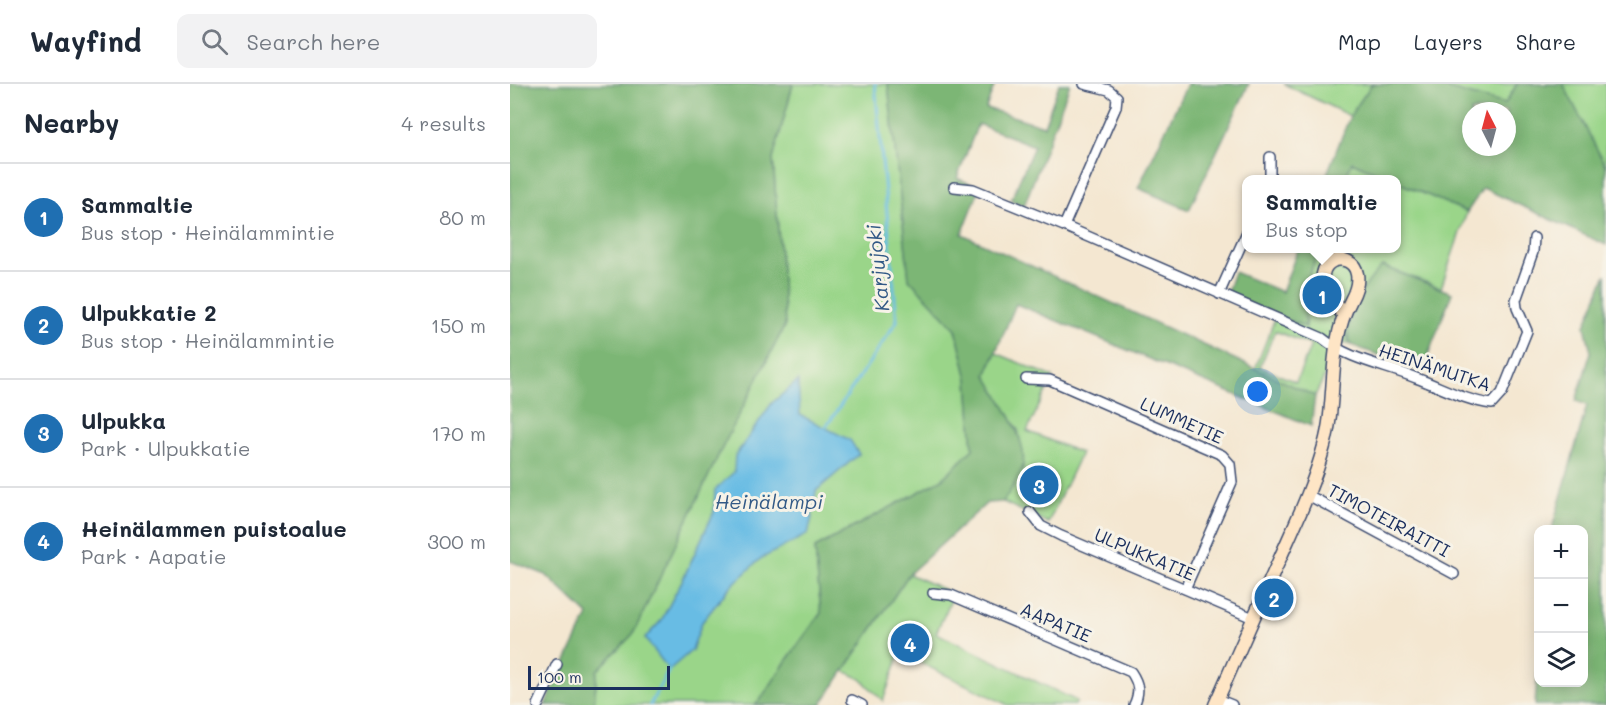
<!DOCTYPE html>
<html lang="en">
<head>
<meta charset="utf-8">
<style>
  body { margin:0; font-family:Mali,sans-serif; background:#f2f2f3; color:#1f2937 }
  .controls { position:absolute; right:18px; bottom:18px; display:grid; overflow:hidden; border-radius:12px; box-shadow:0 3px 15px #0003 }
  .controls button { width:54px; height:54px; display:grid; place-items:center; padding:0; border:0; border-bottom:2px solid #e0e1e3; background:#fff; color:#1f2937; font:30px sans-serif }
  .compass { position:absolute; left:952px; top:18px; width:54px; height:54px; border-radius:50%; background:#fff; box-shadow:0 3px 15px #0003; rotate:354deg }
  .scale { position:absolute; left:18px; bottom:15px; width:142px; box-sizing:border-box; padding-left:6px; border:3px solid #1b2f5e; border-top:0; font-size:16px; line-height:21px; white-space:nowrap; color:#1b2f5e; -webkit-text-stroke:4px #f7f3e8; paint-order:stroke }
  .you { position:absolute; left:748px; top:308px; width:21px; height:21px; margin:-15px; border:4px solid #fff; border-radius:50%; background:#1a73e8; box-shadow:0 0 0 9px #1a73e833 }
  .badge { display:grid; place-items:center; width:39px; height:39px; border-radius:50%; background:#1f6fb2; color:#fff; font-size:20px; font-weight:700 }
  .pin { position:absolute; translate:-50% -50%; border:3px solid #fff; box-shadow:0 2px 6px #0006 }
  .popup { position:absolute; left:732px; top:91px; width:159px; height:78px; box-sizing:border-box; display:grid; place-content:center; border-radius:12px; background:#fff; filter:drop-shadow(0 2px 4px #0005); font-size:20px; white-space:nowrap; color:#747a83 }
  .popup b { font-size:22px; color:#1f2937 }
  .popup::after { content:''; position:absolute; left:50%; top:100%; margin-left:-12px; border:12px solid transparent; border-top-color:#fff }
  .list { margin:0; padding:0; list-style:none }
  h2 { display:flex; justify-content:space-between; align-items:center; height:78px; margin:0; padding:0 24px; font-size:26px }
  h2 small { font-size:20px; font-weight:400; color:#747a83 }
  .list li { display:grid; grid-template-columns:39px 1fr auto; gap:18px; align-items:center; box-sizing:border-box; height:108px; padding:0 24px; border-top:2px solid #e0e1e3 }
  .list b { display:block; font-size:22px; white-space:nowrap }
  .list p { margin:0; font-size:20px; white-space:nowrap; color:#747a83 }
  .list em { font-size:20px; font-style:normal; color:#747a83 }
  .icon { flex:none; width:33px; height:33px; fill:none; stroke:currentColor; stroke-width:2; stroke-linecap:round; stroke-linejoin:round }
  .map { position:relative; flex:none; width:1096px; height:621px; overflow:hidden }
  header { display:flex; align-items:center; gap:36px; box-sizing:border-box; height:84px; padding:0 30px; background:#fff; border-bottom:2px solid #e0e1e3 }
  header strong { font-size:28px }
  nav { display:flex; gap:33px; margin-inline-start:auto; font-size:21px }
  .search { width:420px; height:54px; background:#f2f2f3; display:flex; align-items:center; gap:15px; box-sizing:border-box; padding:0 21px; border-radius:12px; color:#747a83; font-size:22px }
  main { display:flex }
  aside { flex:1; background:#fff }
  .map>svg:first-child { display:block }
</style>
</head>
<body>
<header>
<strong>Wayfind</strong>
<div class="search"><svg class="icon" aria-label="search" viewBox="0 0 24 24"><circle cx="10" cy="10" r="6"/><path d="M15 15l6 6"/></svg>Search here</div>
<nav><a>Map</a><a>Layers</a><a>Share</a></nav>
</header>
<main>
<aside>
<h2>Nearby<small>4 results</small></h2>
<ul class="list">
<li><span class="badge">1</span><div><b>Sammaltie</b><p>Bus stop · Heinälammintie</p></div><em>80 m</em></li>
<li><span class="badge">2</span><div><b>Ulpukkatie 2</b><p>Bus stop · Heinälammintie</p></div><em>150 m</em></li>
<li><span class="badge">3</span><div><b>Ulpukka</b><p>Park · Ulpukkatie</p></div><em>170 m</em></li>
<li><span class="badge">4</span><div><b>Heinälammen puistoalue</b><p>Park · Aapatie</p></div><em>300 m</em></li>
</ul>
</aside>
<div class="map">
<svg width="1096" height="621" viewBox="0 0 1096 621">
  <rect width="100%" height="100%" fill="#f7f3e8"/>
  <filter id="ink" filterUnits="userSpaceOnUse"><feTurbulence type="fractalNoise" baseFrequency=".0167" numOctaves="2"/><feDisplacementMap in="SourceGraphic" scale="12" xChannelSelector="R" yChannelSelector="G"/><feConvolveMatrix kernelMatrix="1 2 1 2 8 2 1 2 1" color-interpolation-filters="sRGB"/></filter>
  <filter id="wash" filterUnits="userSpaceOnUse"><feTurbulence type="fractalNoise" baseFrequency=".008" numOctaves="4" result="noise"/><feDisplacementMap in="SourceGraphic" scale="24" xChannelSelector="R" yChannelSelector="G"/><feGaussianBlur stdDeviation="1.35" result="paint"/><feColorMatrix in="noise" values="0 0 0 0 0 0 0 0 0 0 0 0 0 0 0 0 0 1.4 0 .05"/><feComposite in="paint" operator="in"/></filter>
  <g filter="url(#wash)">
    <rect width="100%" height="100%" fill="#f4e7d1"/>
    <!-- green -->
    <path fill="#9ad589" stroke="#5a8274" stroke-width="1.5" fill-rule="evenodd" d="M283,0H378L399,195L446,245L458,295L463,365L431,396L305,464L311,529L277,576L253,612L245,621H84L87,587L123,549L208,372L275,241L263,75ZM205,406L219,504L192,538L182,566L135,554L151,537L173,495L204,428Z
      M774,0H862L840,32Z
      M920,0H1007L995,20Z
      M1053,0H1096V83Z
      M841,78L882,95H835Z
      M887,98L957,128L931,204L872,182L837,253L841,261L831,258L805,312L745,285L766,232L796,243L794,206L809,165L887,164ZM765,247L801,261L786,298L750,283Z
      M486,269L543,293L517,347L571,369L538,439L493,418L513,384L512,366L508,346L476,291Z
      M399,490L444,510L426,549L567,617L565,621H498L390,569L373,617L351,595L334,587Z"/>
    <!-- forest -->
    <path fill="#7bb675" stroke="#4b726a" stroke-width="1.5" fill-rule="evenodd" d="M0,0H283L263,75L275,241L208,372L123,550L87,587L84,621H35L78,531L36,491L0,477Z
      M378,0H485L476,24L534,42L549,0H560L514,122L501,116L524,62L468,40L447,94L470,104L452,150L805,312L801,342L506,220L476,291C489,314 521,359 512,385C508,397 499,408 493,418L477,419L399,490L311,621H245L253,612L277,576L311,529L305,464L431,396L463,365L458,295L446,245L399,195Z
      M677,0H739L679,126L628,104Z
      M862,0H920L995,20L1007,0H1053L1096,83V161L973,104L957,128L887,98V95H882L842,78L835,95H815L840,32ZM961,27H997V63H961Z
      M788,165H809L794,206L796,243L716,211L724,188L772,208Z
      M872,182L942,209L912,287L841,261C829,238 856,198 872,182Z
      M1096,190V621H1025L1028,581V598H1074V446L1042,445L1077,321L1066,317L1081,268L1075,242Z"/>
    <!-- water -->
    <path fill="#67bce4" stroke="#4176a1" stroke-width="1.5" d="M288,297L290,331L340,356L349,370L306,407L302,433L298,450L250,475L219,504L192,538L182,566L159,586L135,554L151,537L173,495L204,428L205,406L224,388L225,372L262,319Z"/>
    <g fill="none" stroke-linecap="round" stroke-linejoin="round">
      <!-- stream -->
      <path stroke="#67bce4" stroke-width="3" d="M316,343L387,237L365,0
        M140,621L159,586"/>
    </g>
  </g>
  <g filter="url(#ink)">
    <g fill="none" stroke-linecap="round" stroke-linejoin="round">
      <defs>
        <path id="street" d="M760,95V73
          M444,103L463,105L554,142L812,254C839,276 874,281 906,294C931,303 956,317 982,320L992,309L1017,247L1007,224L1006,216L1023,168L1024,154
          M554,142L606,23L607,13L599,6L574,0
          M709,210L737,148
          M516,295L540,296L712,371L720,380L722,398L675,505
          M798,411L944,490
          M520,428L531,442L551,452L743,534
          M423,509L441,511L621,588C629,600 630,608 624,621
          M707,615L722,621
          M342,616L352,621
          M28,621L47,580"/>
        <path id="secondary" d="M705,621C727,571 749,521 771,472C787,436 804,400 814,362C828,314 816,262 841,216C864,173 818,164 813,190C811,203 826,220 833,231"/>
      </defs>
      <!-- street casing -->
      <use href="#street" stroke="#3c4b6f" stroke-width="12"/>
      <!-- secondary casing -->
      <use href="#secondary" stroke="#3c4b6f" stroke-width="15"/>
      <!-- street -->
      <use href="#street" stroke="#fff" stroke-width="9"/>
      <!-- secondary -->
      <use href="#secondary" stroke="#fee5c5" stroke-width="12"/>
    </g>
  </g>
  <g text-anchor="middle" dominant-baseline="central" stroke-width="6" stroke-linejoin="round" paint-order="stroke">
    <!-- street labels -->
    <g font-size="18" fill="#1b2f5e" stroke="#f7f3e8">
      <text transform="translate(925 283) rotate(18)">HEINÄMUTKA</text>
      <text transform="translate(672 336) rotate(24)">LUMMETIE</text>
      <text transform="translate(879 436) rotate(28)">TIMOTEIRAITTI</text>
      <text transform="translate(635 470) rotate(23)">ULPUKKATIE</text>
      <text transform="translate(546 538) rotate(23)">AAPATIE</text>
    </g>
    <!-- water labels -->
    <g font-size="20" font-style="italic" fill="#325986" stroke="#f7f3e8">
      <text transform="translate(367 184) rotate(-96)">Karjujoki</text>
      <text x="259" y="417">Heinälampi</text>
    </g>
  </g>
</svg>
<div class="controls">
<button>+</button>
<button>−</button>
<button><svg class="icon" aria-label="layers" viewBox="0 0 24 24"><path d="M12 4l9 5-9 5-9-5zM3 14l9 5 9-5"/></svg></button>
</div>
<svg class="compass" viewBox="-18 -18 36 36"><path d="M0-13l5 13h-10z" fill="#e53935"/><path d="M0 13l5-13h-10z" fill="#747a83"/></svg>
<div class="scale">100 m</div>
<div class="you"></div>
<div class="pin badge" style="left:812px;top:211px">1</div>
<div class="popup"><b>Sammaltie</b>Bus stop</div>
<div class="pin badge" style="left:764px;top:514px">2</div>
<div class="pin badge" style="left:529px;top:401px">3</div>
<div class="pin badge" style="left:400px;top:559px">4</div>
</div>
</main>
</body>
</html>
